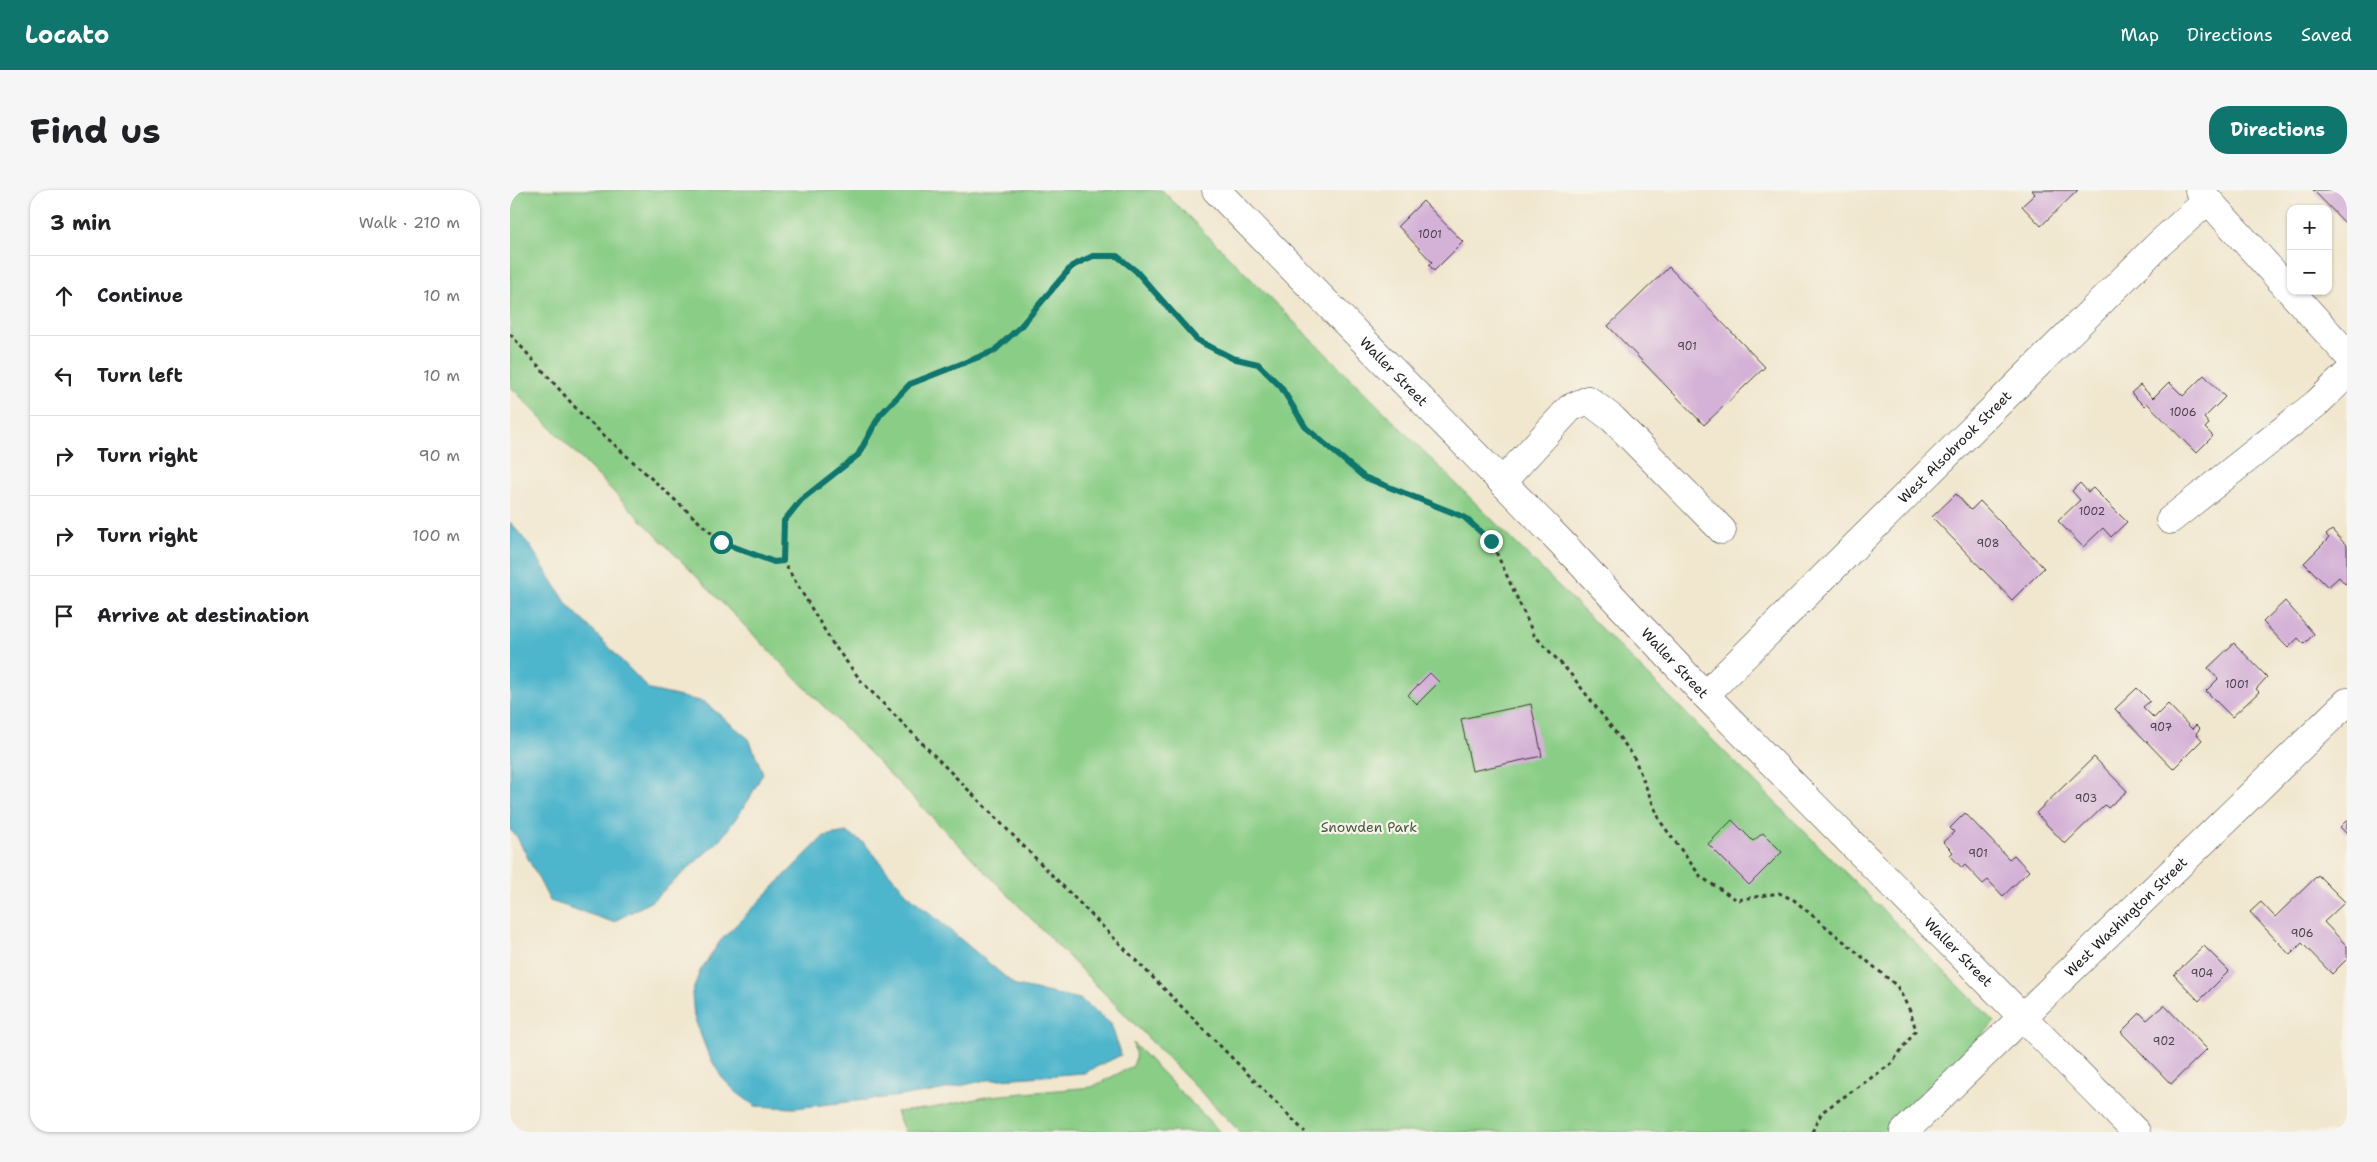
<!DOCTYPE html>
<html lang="en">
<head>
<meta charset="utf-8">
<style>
  body { margin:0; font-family:"Shantell Sans",sans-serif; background:#f6f6f6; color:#202124 }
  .controls { position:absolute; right:15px; top:15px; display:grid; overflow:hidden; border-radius:10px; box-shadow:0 1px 4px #0004 }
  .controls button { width:45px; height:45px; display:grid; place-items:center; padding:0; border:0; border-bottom:1px solid #e0e0e0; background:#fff; color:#202124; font:25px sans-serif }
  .stop { position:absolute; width:15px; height:15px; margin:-11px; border:4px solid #0f766e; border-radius:50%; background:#fff }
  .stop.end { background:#0f766e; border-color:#fff; box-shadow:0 1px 5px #0008 }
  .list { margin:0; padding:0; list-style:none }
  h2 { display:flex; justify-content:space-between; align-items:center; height:65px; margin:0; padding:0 20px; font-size:21px }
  h2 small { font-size:16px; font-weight:400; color:#757577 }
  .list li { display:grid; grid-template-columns:32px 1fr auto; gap:15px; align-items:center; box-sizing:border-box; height:80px; padding:0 20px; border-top:1px solid #e0e0e0 }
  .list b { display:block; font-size:19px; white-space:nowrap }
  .list em { font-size:16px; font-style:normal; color:#757577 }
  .icon { flex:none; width:28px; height:28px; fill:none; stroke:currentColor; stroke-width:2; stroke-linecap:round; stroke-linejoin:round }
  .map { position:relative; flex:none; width:1837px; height:942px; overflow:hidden; border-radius:20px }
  header { display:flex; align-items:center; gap:30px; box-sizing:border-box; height:70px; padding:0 25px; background:#0f766e; color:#fff }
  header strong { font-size:24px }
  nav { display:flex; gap:28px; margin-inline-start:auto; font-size:18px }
  .intro { display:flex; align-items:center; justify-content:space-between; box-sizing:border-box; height:120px; padding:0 30px }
  h1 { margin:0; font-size:35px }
  .button { padding:12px 22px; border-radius:20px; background:#0f766e; color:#fff; font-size:18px; font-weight:700 }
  main { display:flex; gap:30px; padding:0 30px }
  aside { flex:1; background:#fff; border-radius:20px; box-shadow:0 1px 4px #0004 }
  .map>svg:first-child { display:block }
</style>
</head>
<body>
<header>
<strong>Locato</strong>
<nav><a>Map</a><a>Directions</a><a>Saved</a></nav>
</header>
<div class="intro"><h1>Find us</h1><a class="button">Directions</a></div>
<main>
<aside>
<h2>3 min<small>Walk · 210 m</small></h2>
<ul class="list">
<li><svg class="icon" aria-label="ahead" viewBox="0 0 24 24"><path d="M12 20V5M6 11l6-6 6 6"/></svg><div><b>Continue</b></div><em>10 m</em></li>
<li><svg class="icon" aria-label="left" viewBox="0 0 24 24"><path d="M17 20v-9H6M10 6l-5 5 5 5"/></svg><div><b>Turn left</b></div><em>10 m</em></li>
<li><svg class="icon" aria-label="right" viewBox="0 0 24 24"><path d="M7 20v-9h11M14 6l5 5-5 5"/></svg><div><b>Turn right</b></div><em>90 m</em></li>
<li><svg class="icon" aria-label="right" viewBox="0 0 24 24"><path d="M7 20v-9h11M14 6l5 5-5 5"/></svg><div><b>Turn right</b></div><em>100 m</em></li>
<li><svg class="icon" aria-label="arrive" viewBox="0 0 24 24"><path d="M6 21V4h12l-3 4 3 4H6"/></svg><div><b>Arrive at destination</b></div></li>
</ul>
</aside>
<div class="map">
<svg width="1837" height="942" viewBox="0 0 1837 942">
  <rect width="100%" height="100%" fill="#f7f3e8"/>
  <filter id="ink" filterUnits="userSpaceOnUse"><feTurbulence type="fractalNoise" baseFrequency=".02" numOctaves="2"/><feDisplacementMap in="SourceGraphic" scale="10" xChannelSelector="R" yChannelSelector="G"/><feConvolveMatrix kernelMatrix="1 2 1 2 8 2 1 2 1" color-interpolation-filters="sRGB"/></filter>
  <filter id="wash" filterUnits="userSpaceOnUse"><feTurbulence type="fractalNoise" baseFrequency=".0096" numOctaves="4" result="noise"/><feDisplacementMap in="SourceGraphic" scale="20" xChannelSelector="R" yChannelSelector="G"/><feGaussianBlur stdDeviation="1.12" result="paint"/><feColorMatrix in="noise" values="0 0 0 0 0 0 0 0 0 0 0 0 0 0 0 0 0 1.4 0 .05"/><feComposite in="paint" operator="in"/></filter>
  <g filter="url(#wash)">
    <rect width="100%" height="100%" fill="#f1e7cf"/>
    <!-- green -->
    <path fill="#8acd86" stroke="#537451" d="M0,0H652L1485,832L1373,942H730L0,196Z
      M623,853L710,942H395L386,922L422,918L481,906L582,897L623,876L626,867Z"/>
    <!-- water -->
    <path fill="#4db5cc" stroke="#346874" d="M0,332L20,356L57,414L140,500L194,512L239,549L253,583L238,611L211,649L142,711L103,732L40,711L7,647L0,640Z
      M336,642L354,653L396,703L506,796L570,809L601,834L611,865L574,883L477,890L417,903L284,918L245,916L226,902L212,888L198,864L184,827L182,803L190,781L211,750L314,646Z"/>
    <g id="blocks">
      <!-- building -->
      <path fill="#d4b1d7" d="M1522,0H1568L1531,36L1512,16L1525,4Z
        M1803,0H1837V35Z
        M913,11L953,52L924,81L919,75L922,72L888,36Z
        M1159,77L1255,177L1194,235L1098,136Z
        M1694,185L1715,207L1694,228L1699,234L1695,238L1703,246L1686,263L1637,213L1634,216L1621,203L1630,195L1643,208L1659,192L1673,206Z
        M1570,293L1578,302L1583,298L1617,332L1601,347L1593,338L1573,357L1548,331L1570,310L1562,301Z
        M1446,304L1461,320L1470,311L1534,378L1502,410L1422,327Z
        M1822,340L1837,356V392L1835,394L1829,387L1818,397L1794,373L1819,348L1816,345Z
        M1775,411L1804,444L1794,454L1788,448L1778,458L1753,432Z
        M1724,453L1757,487L1746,499L1749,502L1722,527L1696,501L1708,489L1698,478Z
        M920,483L929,492L907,514L898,505Z
        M1627,498L1640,511L1633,517L1644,528L1658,514L1682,539L1686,535L1690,539L1686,543L1692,550L1663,579L1605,519Z
        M1021,514L1032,566L962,581L951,529Z
        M1584,567L1617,601L1598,618L1595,615L1555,654L1526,623Z
        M1455,623L1499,669L1504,665L1519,681L1493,706L1478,690L1473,694L1455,675L1452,678L1440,665L1443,662L1433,652L1444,642L1440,638Z
        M1222,630L1243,651L1253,643L1272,662L1239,695L1198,654Z
        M1837,630V644L1830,637Z
        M1808,685L1835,712L1814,732L1837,756V769L1822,784L1792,753L1780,765L1740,722L1751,712L1765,727Z
        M1694,756L1719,781L1689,811L1664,785Z
        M1654,815L1697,859L1661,894L1611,842L1630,823L1637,830Z"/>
    </g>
  </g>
  <g filter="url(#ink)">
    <use href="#blocks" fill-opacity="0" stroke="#3c3a37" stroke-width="1"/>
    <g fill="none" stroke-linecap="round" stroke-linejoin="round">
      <defs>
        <g id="minor">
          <path id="s1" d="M706,0L1050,351L1195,505L1626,942"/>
          <path d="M1689,0L1837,164"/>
          <path d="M992,292L1060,218L1078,210L1103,229L1212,340"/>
          <path d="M1660,330L1807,213L1837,184"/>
          <path id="s2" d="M1195,505L1649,54L1698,10"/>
          <path id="s3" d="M1394,942L1837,512"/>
        </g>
      </defs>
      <!-- minor casing -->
      <use href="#minor" stroke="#3c3a37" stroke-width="29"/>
      <!-- path -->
      <path stroke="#3c3a37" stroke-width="3" stroke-dasharray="4 4" stroke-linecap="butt" d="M0,144L73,226L211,352L264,372L273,371L323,454L352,492L795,942
        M273,371L274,331L291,310L348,265L370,225L400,194L484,161L510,137L563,77L583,66H607L626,81L687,150L722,168L748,174L771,197L796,238L854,287L954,327L981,351L1024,445L1059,482L1123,565L1150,631L1191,687L1227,710L1269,703L1284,710L1387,796L1400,821L1406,840L1381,874L1312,922L1302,942"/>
      <!-- minor -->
      <use href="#minor" stroke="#fff" stroke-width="28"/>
    </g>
  </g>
  <g fill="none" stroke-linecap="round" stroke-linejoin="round" filter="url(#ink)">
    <!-- route -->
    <path stroke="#0f766e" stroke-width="6" d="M211,352L264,372L273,371L274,331L291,310L348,265L370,225L400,194L484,161L510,137L562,76L583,66H607L626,81L687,150L722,168L748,174L771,197L796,238L854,287L954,327L981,351"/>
  </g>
  <g text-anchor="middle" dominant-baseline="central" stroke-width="4.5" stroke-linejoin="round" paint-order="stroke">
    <!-- number labels -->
    <g font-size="11" fill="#4a414b">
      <text x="920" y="44">1001</text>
      <text x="1177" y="156">901</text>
      <text x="1673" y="222">1006</text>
      <text x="1582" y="321">1002</text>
      <text x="1478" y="353">908</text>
      <text x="1727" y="494">1001</text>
      <text x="1651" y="537">907</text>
      <text x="1576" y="608">903</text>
      <text x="1468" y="663">901</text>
      <text x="1792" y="743">906</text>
      <text x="1692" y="783">904</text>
      <text x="1654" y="851">902</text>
    </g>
    <!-- street labels -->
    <g font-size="14" fill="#1c1c1c" stroke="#f7f3e8">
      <text stroke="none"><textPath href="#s1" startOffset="254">Waller Street</textPath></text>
      <text stroke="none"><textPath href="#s2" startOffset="352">West Alsobrook Street</textPath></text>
      <text stroke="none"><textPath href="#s1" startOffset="659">Waller Street</textPath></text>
      <text stroke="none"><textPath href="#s3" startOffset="309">West Washington Street</textPath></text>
      <text stroke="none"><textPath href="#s1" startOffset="1064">Waller Street</textPath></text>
    </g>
    <!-- park labels -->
    <g font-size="14" fill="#425a41" stroke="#f7f3e8">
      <text x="859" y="637">Snowden Park</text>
    </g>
  </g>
</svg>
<div class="controls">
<button>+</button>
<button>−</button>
</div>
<div class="stop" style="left:211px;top:352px"></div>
<div class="stop end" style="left:981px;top:351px"></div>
</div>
</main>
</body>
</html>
